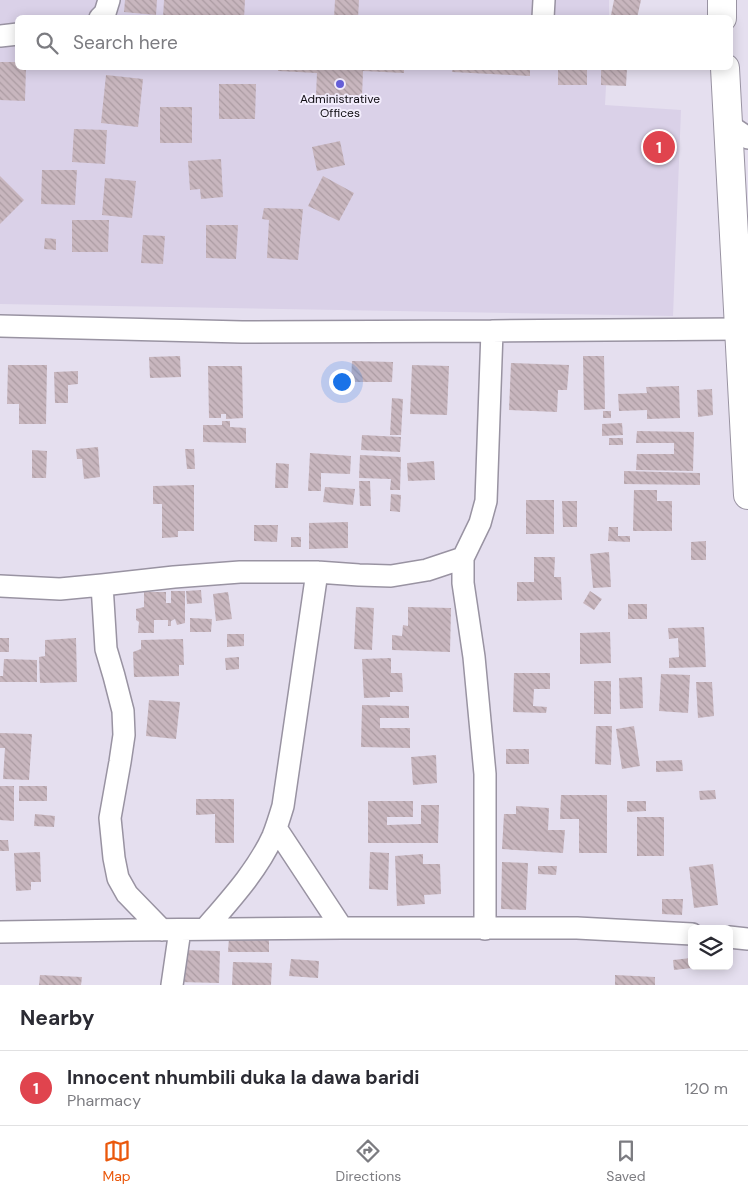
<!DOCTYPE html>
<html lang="en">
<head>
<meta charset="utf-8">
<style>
  body { margin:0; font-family:"DM Sans",sans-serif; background:#f7f7f7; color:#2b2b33 }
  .controls { position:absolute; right:15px; bottom:15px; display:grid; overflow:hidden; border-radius:8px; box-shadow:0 2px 12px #0003 }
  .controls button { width:45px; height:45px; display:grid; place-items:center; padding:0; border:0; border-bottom:1px solid #e1e1e2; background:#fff; color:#2b2b33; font:25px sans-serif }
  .you { position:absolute; left:341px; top:381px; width:18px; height:18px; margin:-12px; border:4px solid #fff; border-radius:50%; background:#1a73e8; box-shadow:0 0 0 8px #1a73e833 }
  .badge { display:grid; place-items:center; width:32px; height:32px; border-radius:50%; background:#ea580c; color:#fff; font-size:16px; font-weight:700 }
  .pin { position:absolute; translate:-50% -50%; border:2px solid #fff; box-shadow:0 1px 5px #0006 }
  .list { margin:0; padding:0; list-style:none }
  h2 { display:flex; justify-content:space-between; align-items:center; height:65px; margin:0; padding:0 20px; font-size:21px }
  h2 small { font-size:16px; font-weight:400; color:#7c7c81 }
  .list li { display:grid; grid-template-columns:32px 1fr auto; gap:15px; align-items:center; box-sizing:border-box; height:75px; padding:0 20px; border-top:1px solid #e1e1e2 }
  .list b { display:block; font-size:19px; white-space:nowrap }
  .list p { margin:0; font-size:16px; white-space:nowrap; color:#7c7c81 }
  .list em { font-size:16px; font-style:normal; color:#7c7c81 }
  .icon { flex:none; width:28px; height:28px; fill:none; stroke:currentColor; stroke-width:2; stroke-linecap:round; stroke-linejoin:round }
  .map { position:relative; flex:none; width:748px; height:985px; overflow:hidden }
  .search { position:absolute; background:#fff; box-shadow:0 2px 12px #0003; left:15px; right:15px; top:15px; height:55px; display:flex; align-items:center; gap:12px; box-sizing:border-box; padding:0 18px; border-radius:8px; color:#7c7c81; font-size:19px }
  .sheet { height:140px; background:#fff }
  nav { display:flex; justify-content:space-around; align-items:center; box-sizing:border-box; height:70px; border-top:1px solid #e1e1e2; background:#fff; font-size:14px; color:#7c7c81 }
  nav a { display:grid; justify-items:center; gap:2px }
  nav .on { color:#ea580c }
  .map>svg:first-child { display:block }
</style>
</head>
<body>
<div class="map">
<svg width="748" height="985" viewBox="0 0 748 985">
  <defs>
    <pattern id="building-back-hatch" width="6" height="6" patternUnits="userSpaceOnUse" patternTransform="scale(1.25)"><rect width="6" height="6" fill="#c8b6be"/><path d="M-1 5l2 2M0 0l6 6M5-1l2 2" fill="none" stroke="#ab9ba2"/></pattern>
  </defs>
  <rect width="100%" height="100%" fill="#e5dfef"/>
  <!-- built -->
  <path fill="#dad1e8" d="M0,0H609V18H18V68H607L605,105L681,110L673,316L0,304Z"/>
  <!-- building -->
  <path fill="url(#building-back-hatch)" d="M125,0H157L156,15L124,12Z
    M164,0H245L244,18H163Z
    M335,0H359L358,18H334Z
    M614,0H641L637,18H624L611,15Z
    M0,62H18V68H26L25,101L0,100Z
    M278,68H404V73L363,71L362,97L316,95L317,73L278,71Z
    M453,68H530V76L452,72Z
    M558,68H587V85H558Z
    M601,68H627L626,86L601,85Z
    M106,75L143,79L138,127L101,123Z
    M219,84H256L255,119H219Z
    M160,107H192V143H160Z
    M74,129L107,130L105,164L72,162Z
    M340,141L345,165L317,171L312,147Z
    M221,159L223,197L201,199L200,189L190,190L188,161Z
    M42,170H77L75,205L41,204Z
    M0,176L24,200L0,224Z
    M323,176L354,193L339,221L308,206Z
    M105,178L136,181L132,218L102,215Z
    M264,208L303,209L298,260L267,258L269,220L262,219Z
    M72,220H109L108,252H72Z
    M206,225H238L236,259L206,258Z
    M143,235L165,236L163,264L141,263Z
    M45,238L56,239V250L44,249Z
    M180,356L181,377L150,378L149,357Z
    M583,356H604L605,409L584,410Z
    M352,361L393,362L392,382H351Z
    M511,363L569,365L567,390H558L557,412L509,410Z
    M8,365H47L46,424H19V404H7Z
    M412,365L449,366L447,415L410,414Z
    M208,366H242L243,418L226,419V414H221V418H209Z
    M78,371V384L68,385V403H55L54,372Z
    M679,386L680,418L647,419V410L619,411L618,394L647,393L646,387Z
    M712,389L713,415L698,417L697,390Z
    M392,398L403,399L401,435H390Z
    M603,411H611V418H603Z
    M222,421H230V427L246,428V443L203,442V425H222Z
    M622,423L623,435L602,436V424Z
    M637,431L694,432L693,471L636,470L637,454H674V443H636Z
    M362,435L401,437L400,452L361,450Z
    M609,438H623V445H609Z
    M98,447L100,477L84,479L82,459H77L76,449Z
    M185,449H194L195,469H187Z
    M32,450L47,451L46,478H32Z
    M310,453L351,456L350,474L321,473V491H308Z
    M360,455L401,457L400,490H390L391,479L359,478Z
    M434,461L435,480L408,481L407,463Z
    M276,463L289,464L288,488H275Z
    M624,471L700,473V485L624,484Z
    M359,481H370L371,506H360Z
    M194,485V531H178V537L162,538V504H153V486Z
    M325,487L355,489L353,505L323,502Z
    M634,490H657V501H672V531H633Z
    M391,494L401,495L400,512L390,511Z
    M526,500H554V534H526Z
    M562,501H577V527H563Z
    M348,522V548L309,549V523Z
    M254,525H278L277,542L254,541Z
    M609,527H618V536H630V542L608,541Z
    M291,537H301V547H291Z
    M706,541V560H691V542Z
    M609,552L611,587L593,588L590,554Z
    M534,557H555L554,577H561L562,600L517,601V582H534Z
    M201,590L202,603L187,604L186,591Z
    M171,591H185V623L177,625L175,619L171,621V626H168V620H154V633H138L139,622L136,620V609L144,607V592H166V603H171Z
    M590,591L602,599L594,610L583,603Z
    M228,592L232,619L216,621L213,594Z
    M628,604H647V619H628Z
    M356,607L374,608L372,650L354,649Z
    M408,607L451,608L450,652L392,650V635L402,636L403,625L408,626Z
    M190,618L212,619L211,632H190Z
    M704,627L706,667L669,668V658L679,657L678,638L669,639L668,628Z
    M610,632L611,663L580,664V633Z
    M227,634H244V646L227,647Z
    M0,638H9V652H0Z
    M76,638L77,682L40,683L39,657L45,656V640Z
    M183,639L184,665H179V676L134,677L133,652L141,649V640Z
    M239,657V669L226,670L225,658Z
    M391,658V673H402L403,692H390V697L364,698L362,659Z
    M4,659L37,660V682H0V676H3Z
    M514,673H550V689H534L533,706L547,707L546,713L513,712Z
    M661,674L690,675L688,713L659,711Z
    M642,677L643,708L620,709L619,678Z
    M594,681H611V714H594Z
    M696,682H712L714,716L698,718Z
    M149,700L180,702L176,739L146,736Z
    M362,705L409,706V718H380V728H410V748L361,747Z
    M596,726H612L611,765L595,764Z
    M634,726L640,766L622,769L616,729Z
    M0,733L32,734L29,780L3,779L5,748H0Z
    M506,749H529V764H506Z
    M436,755L437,783L413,785L411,757Z
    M682,760L683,771L656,772V761Z
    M0,786H14V821L0,820Z
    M19,786H47V801H19Z
    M715,790L716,799L700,800L699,791Z
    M561,795H607V853H579V819H560Z
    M196,799H234V843H215V814L196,815Z
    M368,801H413V817H387V825L421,824V805H439L438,843H368Z
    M627,801H646V811L627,812Z
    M516,806L549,808L548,830H565L563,853L502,849L504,814H516Z
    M35,814L55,816L54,827L34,826Z
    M637,817H664V856H637Z
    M0,840H8L9,851H0Z
    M40,852L41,882H31V890L16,891L14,853Z
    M370,852L389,853L388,890L369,889Z
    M423,854V864H440L441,894L424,895L425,904L397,906L395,856Z
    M502,862L528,863L526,910L501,909Z
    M713,864L718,905L694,908L689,867Z
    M538,866H557L556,875L538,874Z
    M662,899H683L682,915L662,914Z
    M229,937L269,938V952H228Z
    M181,950L220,951L219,983L179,982Z
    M691,958L692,968L674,970L673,960Z
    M291,959L319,961L318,978L289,976Z
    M233,962L272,963L271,985H232Z
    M40,975L82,977L81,985H39Z
    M615,975L655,977V985H615Z"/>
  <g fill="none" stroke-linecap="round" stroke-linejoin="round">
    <defs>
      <path id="minor" d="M100,18L105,13L109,0
        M543,18L544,0
        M0,36L18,34
        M727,124L748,138
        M0,326L242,332L492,331L738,329
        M102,585L106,649L114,676L123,711L124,735L120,762L110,818L114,858L118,878L127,894L162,930
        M0,586L60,589L102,585L174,577L240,572H317L359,575L391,576L427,570L463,558
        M276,828L342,928
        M205,929C230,900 257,871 273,836C277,826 280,816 283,806L317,572
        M485,929V774L474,657L463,583V558L480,523L486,501L492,331
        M0,932L129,930L342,928H577L692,934
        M729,937L748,939
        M172,985L180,930"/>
      <path id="major" d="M722,0V18
        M725,68L748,495"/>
    </defs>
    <!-- minor casing -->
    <use href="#minor" stroke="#9993a2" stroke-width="24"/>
    <!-- major casing -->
    <use href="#major" stroke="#9993a2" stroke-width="30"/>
    <!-- minor -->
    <use href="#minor" stroke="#fff" stroke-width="21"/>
    <!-- major -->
    <use href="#major" stroke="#fff" stroke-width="28"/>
  </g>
  <!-- markers -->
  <circle fill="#655ed7" stroke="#f2ecfc" stroke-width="2" cx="340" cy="84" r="5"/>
  <g text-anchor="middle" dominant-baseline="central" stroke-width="4" stroke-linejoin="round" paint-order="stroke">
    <!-- poi labels -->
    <g font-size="12" fill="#0c0a0f" stroke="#f2ecfc">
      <text x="340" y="99">Administrative<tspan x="340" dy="14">Offices</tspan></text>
    </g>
  </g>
</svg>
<div class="controls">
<button><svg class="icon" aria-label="layers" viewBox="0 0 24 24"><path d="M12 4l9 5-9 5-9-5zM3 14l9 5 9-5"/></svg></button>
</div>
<div class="you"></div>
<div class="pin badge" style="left:659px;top:147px;background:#e0444e">1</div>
<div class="search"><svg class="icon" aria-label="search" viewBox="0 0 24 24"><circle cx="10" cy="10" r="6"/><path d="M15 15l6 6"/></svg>Search here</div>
</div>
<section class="sheet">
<h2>Nearby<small></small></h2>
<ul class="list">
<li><span class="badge" style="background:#e0444e">1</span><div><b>Innocent nhumbili duka la dawa baridi</b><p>Pharmacy</p></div><em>120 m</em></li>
</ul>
</section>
<nav>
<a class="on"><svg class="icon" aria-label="map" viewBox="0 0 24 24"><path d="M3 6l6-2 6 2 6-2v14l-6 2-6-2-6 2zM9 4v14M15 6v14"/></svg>Map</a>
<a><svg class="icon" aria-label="directions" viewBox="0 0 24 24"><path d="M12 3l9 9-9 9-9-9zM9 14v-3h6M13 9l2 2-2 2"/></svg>Directions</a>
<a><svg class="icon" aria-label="saved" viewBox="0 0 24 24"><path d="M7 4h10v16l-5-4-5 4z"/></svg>Saved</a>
</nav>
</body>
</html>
